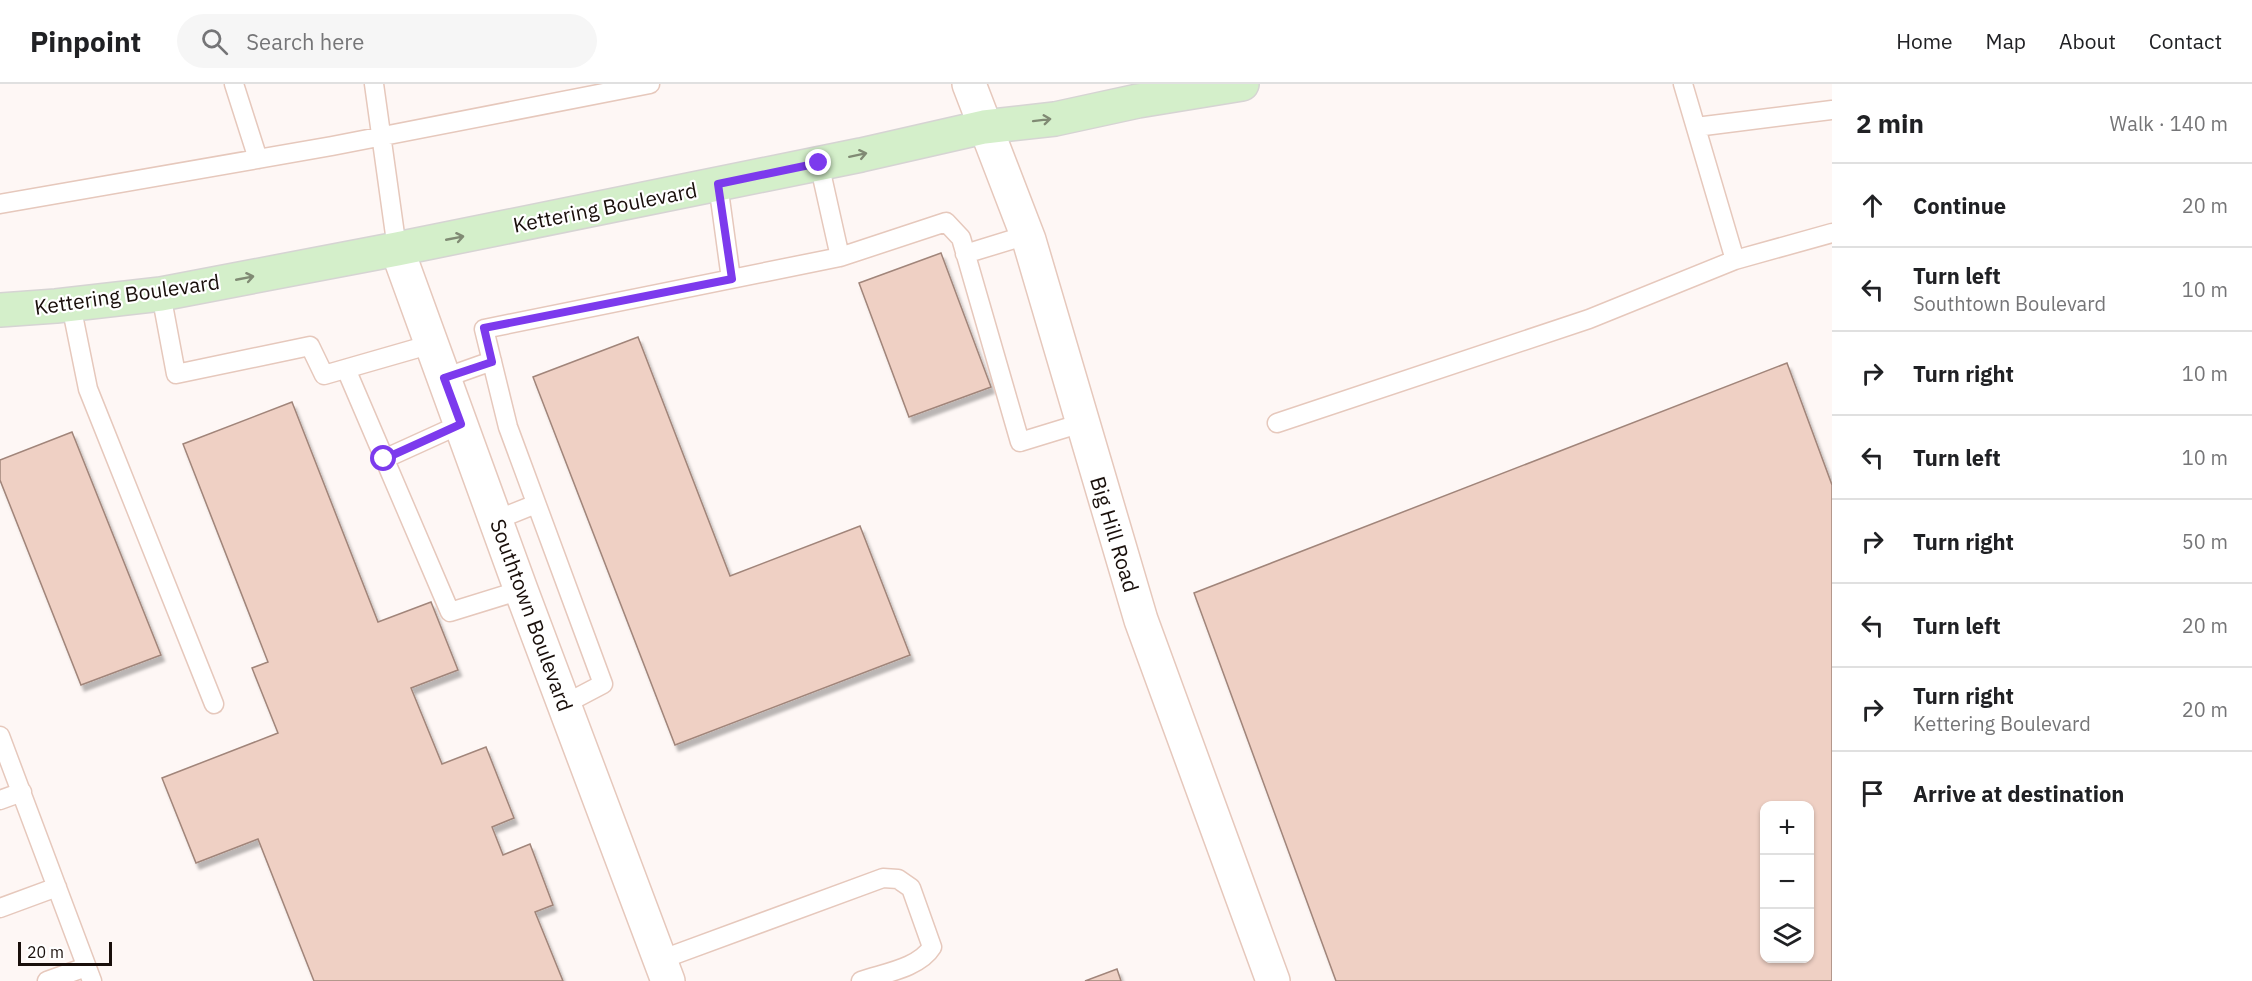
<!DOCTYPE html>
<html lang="en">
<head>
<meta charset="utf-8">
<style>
  body { margin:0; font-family:"IBM Plex Sans",sans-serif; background:#f6f6f6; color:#202124 }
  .controls { position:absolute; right:18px; bottom:18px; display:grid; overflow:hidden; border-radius:12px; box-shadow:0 2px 4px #0004 }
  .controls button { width:54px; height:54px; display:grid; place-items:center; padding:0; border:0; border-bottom:2px solid #e0e0e0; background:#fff; color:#202124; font:30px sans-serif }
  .scale { position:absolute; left:18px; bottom:15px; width:94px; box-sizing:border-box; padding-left:6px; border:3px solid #190f0b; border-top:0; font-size:16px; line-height:21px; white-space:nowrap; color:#190f0b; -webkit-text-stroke:4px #fff; paint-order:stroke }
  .stop { position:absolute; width:18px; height:18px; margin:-14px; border:4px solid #7c3aed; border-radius:50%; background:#fff }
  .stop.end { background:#7c3aed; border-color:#fff; box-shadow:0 2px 6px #0008 }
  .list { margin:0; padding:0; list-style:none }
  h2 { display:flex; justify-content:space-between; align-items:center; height:78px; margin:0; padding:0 24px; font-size:26px }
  h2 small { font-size:20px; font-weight:400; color:#757577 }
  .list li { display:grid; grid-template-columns:39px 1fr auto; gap:18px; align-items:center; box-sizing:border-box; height:84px; padding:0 24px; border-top:2px solid #e0e0e0 }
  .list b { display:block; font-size:22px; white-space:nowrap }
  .list p { margin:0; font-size:20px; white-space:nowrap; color:#757577 }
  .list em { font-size:20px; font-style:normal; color:#757577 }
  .icon { flex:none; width:33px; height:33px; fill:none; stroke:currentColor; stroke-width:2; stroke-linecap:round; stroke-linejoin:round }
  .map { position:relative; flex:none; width:1832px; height:897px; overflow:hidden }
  header { display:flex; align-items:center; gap:36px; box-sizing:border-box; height:84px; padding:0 30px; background:#fff; border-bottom:2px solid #e0e0e0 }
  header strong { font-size:28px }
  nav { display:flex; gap:33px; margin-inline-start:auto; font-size:21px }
  .search { width:420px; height:54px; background:#f6f6f6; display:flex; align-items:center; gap:15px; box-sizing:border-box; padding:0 21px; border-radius:33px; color:#757577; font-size:22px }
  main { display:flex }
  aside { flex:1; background:#fff }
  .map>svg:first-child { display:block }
</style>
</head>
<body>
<header>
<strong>Pinpoint</strong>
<div class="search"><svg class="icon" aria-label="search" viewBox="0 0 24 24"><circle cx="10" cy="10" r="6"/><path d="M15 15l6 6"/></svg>Search here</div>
<nav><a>Home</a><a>Map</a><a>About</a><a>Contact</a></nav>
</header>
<main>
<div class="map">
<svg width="1832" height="897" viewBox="0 0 1832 897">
  <defs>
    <filter id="shadow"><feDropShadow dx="3.5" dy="6" stdDeviation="1.5" flood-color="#0004"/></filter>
  </defs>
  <rect width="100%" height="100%" fill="#fef7f5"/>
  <!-- building -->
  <path fill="#efd0c4" stroke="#a1857a" stroke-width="1.5" fill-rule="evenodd" filter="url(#shadow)" d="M941,169L991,303L909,333L859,199Z
    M638,253L730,492L860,442L910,571L675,661L533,293Z
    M1787,279L1832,401V897H1336L1194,509ZM1764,722H1810V874H1764Z
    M292,318L378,538L431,518L458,586L411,604L442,680L486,663L514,734L492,743L503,771L530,760L553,821L535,828L563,897H314L258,755L196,779L162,694L278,649L252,584L268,578L183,360Z
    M72,348L161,571L81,601L0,396V376Z
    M1117,885L1121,897H1085Z"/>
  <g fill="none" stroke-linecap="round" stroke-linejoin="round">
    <defs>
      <path id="lane" d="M234,0L258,75
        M374,0L397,165
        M1696,43L1832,26
        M718,100L731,195
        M0,120L332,62L650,0
        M965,170L1027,151
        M840,173L946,138L961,154L1020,358L1082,339
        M1735,176L1832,149
        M161,210L176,290L310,262L324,291L432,260
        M71,221L88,305L214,620
        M346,285L450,528L521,506
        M444,294L492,277
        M1277,339L1589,235L1735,176L1683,0
        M384,375L461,340
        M496,436L536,420
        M565,620L603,600L508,343L484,245L840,173L819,79
        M0,652L92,897
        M0,716L22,708
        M0,824L57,803
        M660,876L883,794L898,795L911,804L932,863C919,884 884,889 861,897
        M47,897L86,883"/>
      <path id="street" d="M397,165L521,506L668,897"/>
      <path id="secondary" d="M969,0L1029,156L1141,536L1273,897"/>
      <path id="primary" d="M0,226L56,222L161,210L397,165L861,71L984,43L1055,35L1138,17L1242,0"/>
    </defs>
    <!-- lane casing -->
    <use href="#lane" stroke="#e6c8bc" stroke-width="21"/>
    <!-- street casing -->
    <use href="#street" stroke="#e6c8bc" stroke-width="36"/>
    <!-- secondary casing -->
    <use href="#secondary" stroke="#e6c8bc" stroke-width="36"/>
    <!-- primary casing -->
    <use href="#primary" stroke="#d6d4d3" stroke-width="36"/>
    <!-- lane -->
    <use href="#lane" stroke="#fff" stroke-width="18"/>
    <!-- street -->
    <use href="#street" stroke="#fff" stroke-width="33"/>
    <!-- secondary -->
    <use href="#secondary" stroke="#fff" stroke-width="33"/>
    <!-- primary -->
    <use href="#primary" stroke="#d4efca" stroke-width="33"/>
  </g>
  <!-- one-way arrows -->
  <defs><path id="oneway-shaft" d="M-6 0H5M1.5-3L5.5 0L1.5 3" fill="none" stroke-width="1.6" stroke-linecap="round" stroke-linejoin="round" transform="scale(1.5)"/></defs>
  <g stroke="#808a74">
    <use href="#oneway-shaft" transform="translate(1042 36) rotate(-7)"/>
    <use href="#oneway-shaft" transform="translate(858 71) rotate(-12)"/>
    <use href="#oneway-shaft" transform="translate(455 154) rotate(-11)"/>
    <use href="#oneway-shaft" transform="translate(245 194) rotate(-11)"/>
  </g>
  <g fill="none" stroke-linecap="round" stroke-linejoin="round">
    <!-- route -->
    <path stroke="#7c3aed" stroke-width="8" d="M384,375L461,340L444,294L492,278L484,244L732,195L718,100L819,79"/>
  </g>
  <g text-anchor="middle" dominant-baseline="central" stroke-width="4.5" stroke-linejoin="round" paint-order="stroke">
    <!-- street labels -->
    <g font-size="21" fill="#190f0b" stroke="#fff">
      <text transform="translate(605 123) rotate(-11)">Kettering Boulevard</text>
      <text transform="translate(127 210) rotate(-8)">Kettering Boulevard</text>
      <text transform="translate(1115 450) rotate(73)">Big Hill Road</text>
      <text transform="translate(532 531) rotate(70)">Southtown Boulevard</text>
    </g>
  </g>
</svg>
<div class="controls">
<button>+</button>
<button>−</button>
<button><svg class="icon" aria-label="layers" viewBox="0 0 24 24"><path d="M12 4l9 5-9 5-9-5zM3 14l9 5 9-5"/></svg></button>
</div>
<div class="scale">20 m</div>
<div class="stop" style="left:384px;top:375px"></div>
<div class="stop end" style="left:819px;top:79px"></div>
</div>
<aside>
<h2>2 min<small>Walk · 140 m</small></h2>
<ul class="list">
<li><svg class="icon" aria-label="ahead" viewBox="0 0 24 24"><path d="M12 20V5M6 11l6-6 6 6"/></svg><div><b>Continue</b></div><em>20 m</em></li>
<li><svg class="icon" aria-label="left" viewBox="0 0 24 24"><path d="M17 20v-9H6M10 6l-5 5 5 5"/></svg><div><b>Turn left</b><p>Southtown Boulevard</p></div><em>10 m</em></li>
<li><svg class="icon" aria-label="right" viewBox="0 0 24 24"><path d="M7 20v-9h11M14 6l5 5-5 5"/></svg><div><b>Turn right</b></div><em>10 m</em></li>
<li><svg class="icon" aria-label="left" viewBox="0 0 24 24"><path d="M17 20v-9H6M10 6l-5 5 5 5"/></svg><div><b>Turn left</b></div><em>10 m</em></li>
<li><svg class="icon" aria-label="right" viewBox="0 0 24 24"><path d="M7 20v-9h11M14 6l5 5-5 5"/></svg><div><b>Turn right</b></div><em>50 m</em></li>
<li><svg class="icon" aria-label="left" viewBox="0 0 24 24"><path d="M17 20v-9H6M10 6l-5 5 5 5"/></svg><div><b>Turn left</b></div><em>20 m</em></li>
<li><svg class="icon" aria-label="right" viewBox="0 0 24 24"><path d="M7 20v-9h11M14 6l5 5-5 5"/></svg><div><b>Turn right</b><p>Kettering Boulevard</p></div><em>20 m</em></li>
<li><svg class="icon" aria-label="arrive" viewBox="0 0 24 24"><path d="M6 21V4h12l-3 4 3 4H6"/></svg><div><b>Arrive at destination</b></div></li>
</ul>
</aside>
</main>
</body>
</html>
